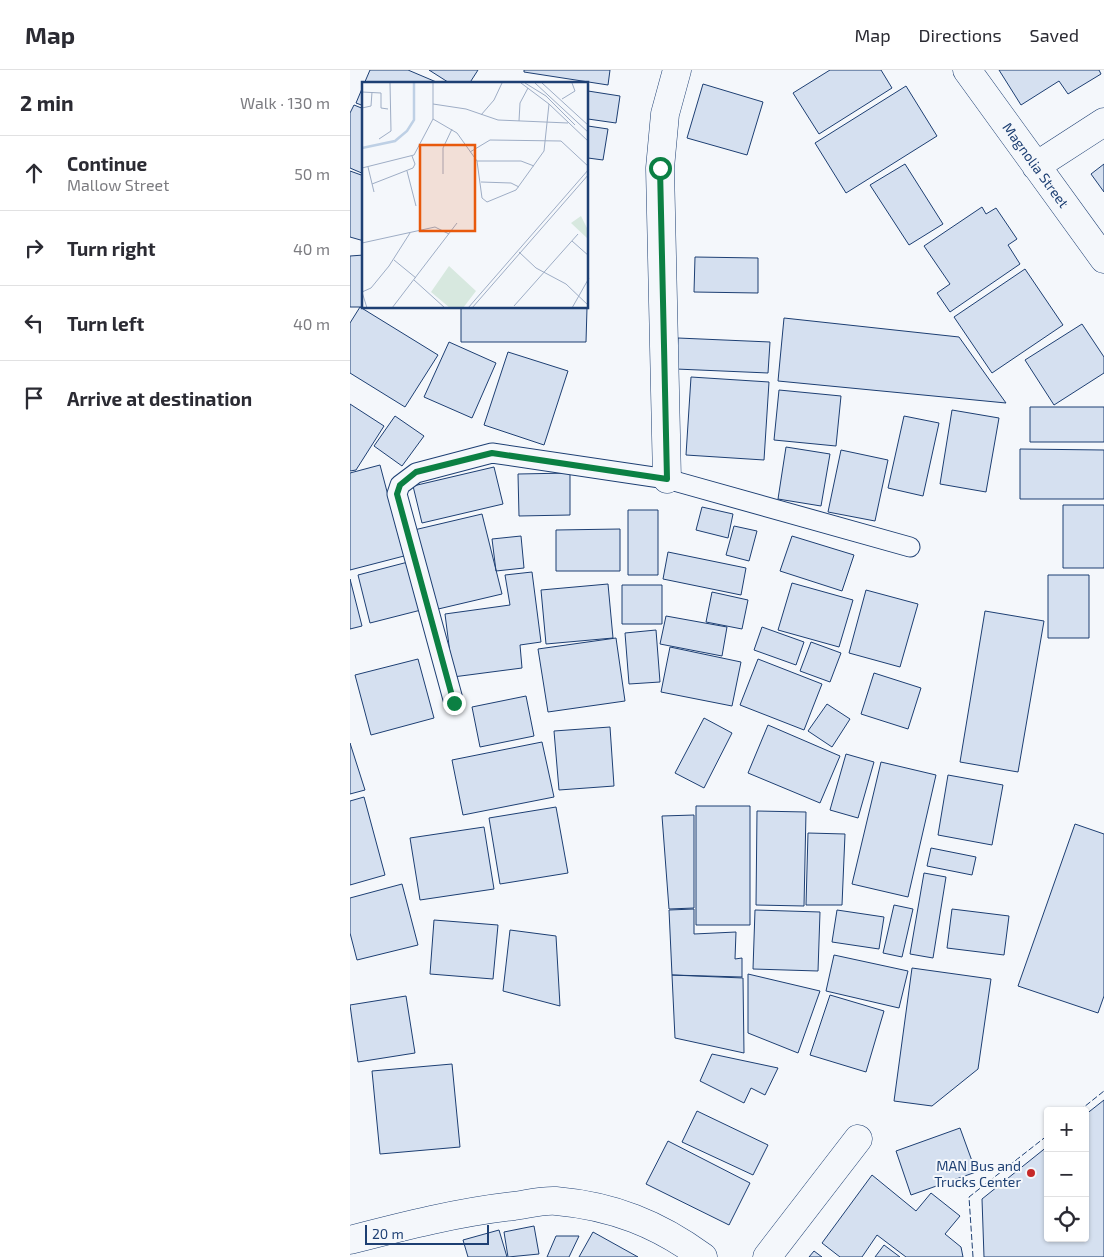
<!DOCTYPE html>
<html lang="en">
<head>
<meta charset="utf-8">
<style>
  body { margin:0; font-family:"Exo 2",sans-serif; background:#f7f7f7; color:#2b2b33 }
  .controls { position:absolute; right:15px; bottom:15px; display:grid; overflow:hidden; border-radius:5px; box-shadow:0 1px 4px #0004 }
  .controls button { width:45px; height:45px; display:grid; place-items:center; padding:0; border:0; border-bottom:1px solid #e1e1e2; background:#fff; color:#2b2b33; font:25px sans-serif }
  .scale { position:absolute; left:15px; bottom:12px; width:124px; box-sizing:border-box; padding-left:5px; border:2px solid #1d3f73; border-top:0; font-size:14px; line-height:18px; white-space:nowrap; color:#1d3f73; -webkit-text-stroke:4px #f4f7fb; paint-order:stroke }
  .stop { position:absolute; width:15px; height:15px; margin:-11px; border:4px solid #0b8043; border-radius:50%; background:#fff }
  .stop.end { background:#0b8043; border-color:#fff; box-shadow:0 1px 5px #0008 }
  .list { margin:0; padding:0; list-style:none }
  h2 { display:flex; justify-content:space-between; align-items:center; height:65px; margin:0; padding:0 20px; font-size:21px }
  h2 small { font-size:16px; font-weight:400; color:#7c7c81 }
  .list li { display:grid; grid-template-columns:32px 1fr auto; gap:15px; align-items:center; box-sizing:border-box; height:75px; padding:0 20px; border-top:1px solid #e1e1e2 }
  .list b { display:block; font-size:19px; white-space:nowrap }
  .list p { margin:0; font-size:16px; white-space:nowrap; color:#7c7c81 }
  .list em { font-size:16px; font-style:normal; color:#7c7c81 }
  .icon { flex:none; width:28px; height:28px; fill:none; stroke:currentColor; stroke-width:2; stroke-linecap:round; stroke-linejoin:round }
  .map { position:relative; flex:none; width:754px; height:1187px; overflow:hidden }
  header { display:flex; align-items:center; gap:30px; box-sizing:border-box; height:70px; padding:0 25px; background:#fff; border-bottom:1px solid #e1e1e2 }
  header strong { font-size:24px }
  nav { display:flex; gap:28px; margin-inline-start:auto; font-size:18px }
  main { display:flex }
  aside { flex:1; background:#fff }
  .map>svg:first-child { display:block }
</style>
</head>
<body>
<header>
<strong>Map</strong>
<nav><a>Map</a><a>Directions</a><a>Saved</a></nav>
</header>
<main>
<aside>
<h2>2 min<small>Walk · 130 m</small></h2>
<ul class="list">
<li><svg class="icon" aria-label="ahead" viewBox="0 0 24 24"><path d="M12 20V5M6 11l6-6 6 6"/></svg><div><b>Continue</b><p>Mallow Street</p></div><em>50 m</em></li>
<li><svg class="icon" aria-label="right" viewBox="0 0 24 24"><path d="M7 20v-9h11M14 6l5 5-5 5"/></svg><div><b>Turn right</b></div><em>40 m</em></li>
<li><svg class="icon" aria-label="left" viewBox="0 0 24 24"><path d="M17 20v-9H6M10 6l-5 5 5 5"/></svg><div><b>Turn left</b></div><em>40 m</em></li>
<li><svg class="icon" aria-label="arrive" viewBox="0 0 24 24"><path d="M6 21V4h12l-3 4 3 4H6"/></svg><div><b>Arrive at destination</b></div></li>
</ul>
</aside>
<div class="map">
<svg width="754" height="1187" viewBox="0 0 754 1187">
  <rect width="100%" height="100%" fill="#f4f7fb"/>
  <!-- building -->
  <path fill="#d5e0f0" stroke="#1d3f73" d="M20,0H58L91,14H14Z
    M79,0H128L119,14H101Z
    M174,0H260L258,15L174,2Z
    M480,0H531L542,18L469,64L443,23Z
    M649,0H749L751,4L718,24L709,11L671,35Z
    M14,14V36L6,33Z
    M353,14L413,32L397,85L337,68Z
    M556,16L587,66L496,123L465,73Z
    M238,21L270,26L266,53L238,49Z
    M4,35L14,39V104L0,98V43Z
    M238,56L258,59L253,90L238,88Z
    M555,94L593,154L559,175L520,115Z
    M754,94V122L741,104Z
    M0,101L14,106V171L0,167Z
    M632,137L636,144L646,138L667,169L658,175L670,194L600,242L587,223L600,214L574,176Z
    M14,185V237H0V186Z
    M345,187L408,188V223L344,222Z
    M675,199L713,255L642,303L604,247Z
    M10,237L88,285L55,337L0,303V253Z
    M111,238H237L236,272H111Z
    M434,248L609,267L656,333L428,311Z
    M732,254L754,287V303L704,335L675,290Z
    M328,268L420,272L418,303L326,299Z
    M99,272L146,293L122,348L74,327Z
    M158,282L218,301L194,375L134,355Z
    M341,307L419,312L414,390L336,385Z
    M429,320L491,326L486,376L424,370Z
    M0,334L34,356L6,400L0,401Z
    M680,337H754V372H680Z
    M602,340L649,348L636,422L590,414Z
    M45,346L74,366L52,396L24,376Z
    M554,346L589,353L573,426L538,418Z
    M436,377L480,384L471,436L428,429Z
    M670,379L754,380V429H670Z
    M491,380L538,390L525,451L478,442Z
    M30,395L54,486L0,500V403Z
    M144,397L153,434L72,453L63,416Z
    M220,403V445L169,446L168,404Z
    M713,435H754V498H713Z
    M352,437L383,444L378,468L346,460Z
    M278,440H308V505H278Z
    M132,444L152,524L84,540L64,460Z
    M384,456L407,461L399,491L376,485Z
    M270,459V501H206V460Z
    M171,466L174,498L146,501L142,469Z
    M442,466L504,485L492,521L430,501Z
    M318,482L396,498L391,525L313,509Z
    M58,492L71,540L20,553L8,505Z
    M182,502L191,572L170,575L172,598L103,607L95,544L160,535L155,505Z
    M698,505H739V568H698Z
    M0,509L12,556L0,559Z
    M442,513L503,530L489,577L428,560Z
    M258,514L263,568L196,574L191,520Z
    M272,515H312V554H272Z
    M516,520L568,534L550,597L499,583Z
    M362,522L398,530L392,559L356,552Z
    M635,541L694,551L668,702L610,692Z
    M316,546L377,557L372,586L310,574Z
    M412,557L454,572L446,595L404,580Z
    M306,560L310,612L279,614L275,563Z
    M266,568L275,631L198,642L188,579Z
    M461,572L491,583L480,612L450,601Z
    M320,577L391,592L382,636L311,622Z
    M68,589L84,648L21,665L5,605Z
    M408,589L472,614L454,660L390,635Z
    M524,603L571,618L558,659L511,644Z
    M176,626L184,666L130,677L122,637Z
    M477,634L500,649L482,677L458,661Z
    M354,648L382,663L354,718L325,703Z
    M418,655L490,686L470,733L398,703Z
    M260,657L264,716L209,720L204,661Z
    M192,672L204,727L113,745L102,690Z
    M0,673L15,720L0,724Z
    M496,684L524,692L508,748L480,740Z
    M531,692L586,705L558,827L502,814Z
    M598,705L653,715L642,775L588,765Z
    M14,727L35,805L0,815V731Z
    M346,736H400V855H346Z
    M206,737L218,803L150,814L139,748Z
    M407,741L456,742L454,836L406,835Z
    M344,745V838L319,839L312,746Z
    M725,754L754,764V926L748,943L668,916Z
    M134,757L144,819L70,830L60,768Z
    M458,763L495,764L492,835H456Z
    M581,778L626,787L622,805L577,796Z
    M574,803L596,807L583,888L560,884Z
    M52,814L68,875L7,890L0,863V828Z
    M544,835L563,839L552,887L533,883Z
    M344,839V864L386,862L385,889L392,888V907L322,905L319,840Z
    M602,839L659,846L654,885L597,878Z
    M405,840L470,842L468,901L403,899Z
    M487,840L534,847L529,879L482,872Z
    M84,850L148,855L143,909L80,904Z
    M160,860L206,866L210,936L153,921Z
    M484,885L558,901L549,938L476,921Z
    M562,898L641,909L628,999L582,1036L544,1031Z
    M398,904L470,921L448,983L398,963Z
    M322,905L393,908L394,983L325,968Z
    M480,925L534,941L516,1002L460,985Z
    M56,926L65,983L8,992L0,935Z
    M362,984L428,998L415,1025L401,1018L394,1033L350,1011Z
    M102,994L110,1077L30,1084L22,1001Z
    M754,1030V1187H634L632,1129L698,1076V1168H735V1045Z
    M347,1041L418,1075L403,1105L332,1072Z
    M610,1058L626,1102L561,1125L546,1081Z
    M318,1071L400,1113L379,1155L296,1114Z
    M522,1105L566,1141L581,1123L610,1146L595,1164L611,1177L613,1187H556L527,1165L512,1187H490L472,1173Z
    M184,1156L189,1184L158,1187L154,1162Z
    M149,1160L157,1187H118L113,1170Z
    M243,1162L288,1187H229Z
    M206,1166H229L219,1187H197Z
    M534,1175L550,1187H525Z
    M464,1181L472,1187H459Z"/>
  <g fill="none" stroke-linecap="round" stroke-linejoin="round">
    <defs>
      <path id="service" d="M104,633L47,424L50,415L66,403L142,383L317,409L560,477"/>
      <path id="minor" d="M617,0L754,189
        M686,96L754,52
        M317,409L310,98L315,44L327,0
        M0,1170C54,1156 109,1142 164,1136C178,1134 193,1130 206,1131C263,1136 308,1154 353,1187
        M417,1187L508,1069"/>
    </defs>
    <!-- service casing -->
    <use href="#service" stroke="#1d3f73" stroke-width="21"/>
    <!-- minor casing -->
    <use href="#minor" stroke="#1d3f73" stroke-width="29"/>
    <!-- service -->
    <use href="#service" stroke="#f4f7fb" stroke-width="19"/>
    <!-- minor -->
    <use href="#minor" stroke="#f4f7fb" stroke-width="28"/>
    <!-- fence -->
    <path stroke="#1d3f73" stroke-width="1" stroke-dasharray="6 2.5" stroke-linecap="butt" d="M729,1041L754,1021
      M623,1187L619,1127L698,1065"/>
  </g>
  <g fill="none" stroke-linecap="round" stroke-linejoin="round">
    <!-- route -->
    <path stroke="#0b8043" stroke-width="6" d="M104,633L47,424L50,415L66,402L142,383L317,409L310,98"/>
  </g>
  <!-- markers -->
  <circle fill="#c62828" stroke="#f4f7fb" stroke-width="2" cx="681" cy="1103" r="5"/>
  <g text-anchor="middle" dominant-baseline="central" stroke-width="4" stroke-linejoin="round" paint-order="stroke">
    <!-- street labels -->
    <g font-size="14" fill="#1d3f73" stroke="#f4f7fb">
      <text transform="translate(686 95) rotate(54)">Magnolia Street</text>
    </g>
    <!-- poi labels -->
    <g font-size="14" fill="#1d3f73" stroke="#f4f7fb" text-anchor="end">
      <text x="671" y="1095">MAN Bus and<tspan x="671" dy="16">Trucks Center</tspan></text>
    </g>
  </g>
  <!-- overview -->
  <g transform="translate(12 12)">
    <rect width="226" height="226" fill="#f4f7fb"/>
    <path d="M219,134L226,148V157L209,141ZM87,184L114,209L101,226H88L69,210Z" fill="#d7e8df"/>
    <path fill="none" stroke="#bed0e5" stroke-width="2.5" d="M0,66L33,59L45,49L52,38V1"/>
    <path fill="none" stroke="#9eadc5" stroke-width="1" d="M159,1L187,22L227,60M163,1L184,14L213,43M173,1L227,51M180,1L227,44M0,10L19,11V26L26,27M200,17L213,9L210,1M71,22L104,27L136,38L206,41M0,26L9,24L10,10M119,33L132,18L140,1M71,37L95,51L115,79L120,116L125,120L154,108L182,69L187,22M157,39L158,21L166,6M17,57L29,49L28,1M108,70L128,58L199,59L227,85M115,79H159L172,84M6,85L12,110M0,86L52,73L71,37V1M45,89L54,124M81,92V66L90,47M119,100L149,101L157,105M10,102L51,86L53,82L50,74M210,159L227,174M0,161L73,145L87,152M157,170L174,186L204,202L227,224M32,178L54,196M52,198L83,226M0,210L9,206L27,184L48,151M0,210L5,226M152,224L216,152M30,226L95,141M106,226L227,87M110,226L227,92M210,226L227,196"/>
    <path fill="#e8590c" fill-opacity="0.15" stroke="#e8590c" stroke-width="2.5" d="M58,63H113V149H58Z"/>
    <rect width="226" height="226" fill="none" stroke="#1d3f73" stroke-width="2.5"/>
  </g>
</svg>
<div class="controls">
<button>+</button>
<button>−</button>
<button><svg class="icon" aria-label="locate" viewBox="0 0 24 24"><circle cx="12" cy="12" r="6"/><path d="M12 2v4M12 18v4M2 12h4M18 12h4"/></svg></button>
</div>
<div class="scale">20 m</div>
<div class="stop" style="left:310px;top:98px"></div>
<div class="stop end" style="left:104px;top:633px"></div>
</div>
</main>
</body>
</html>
